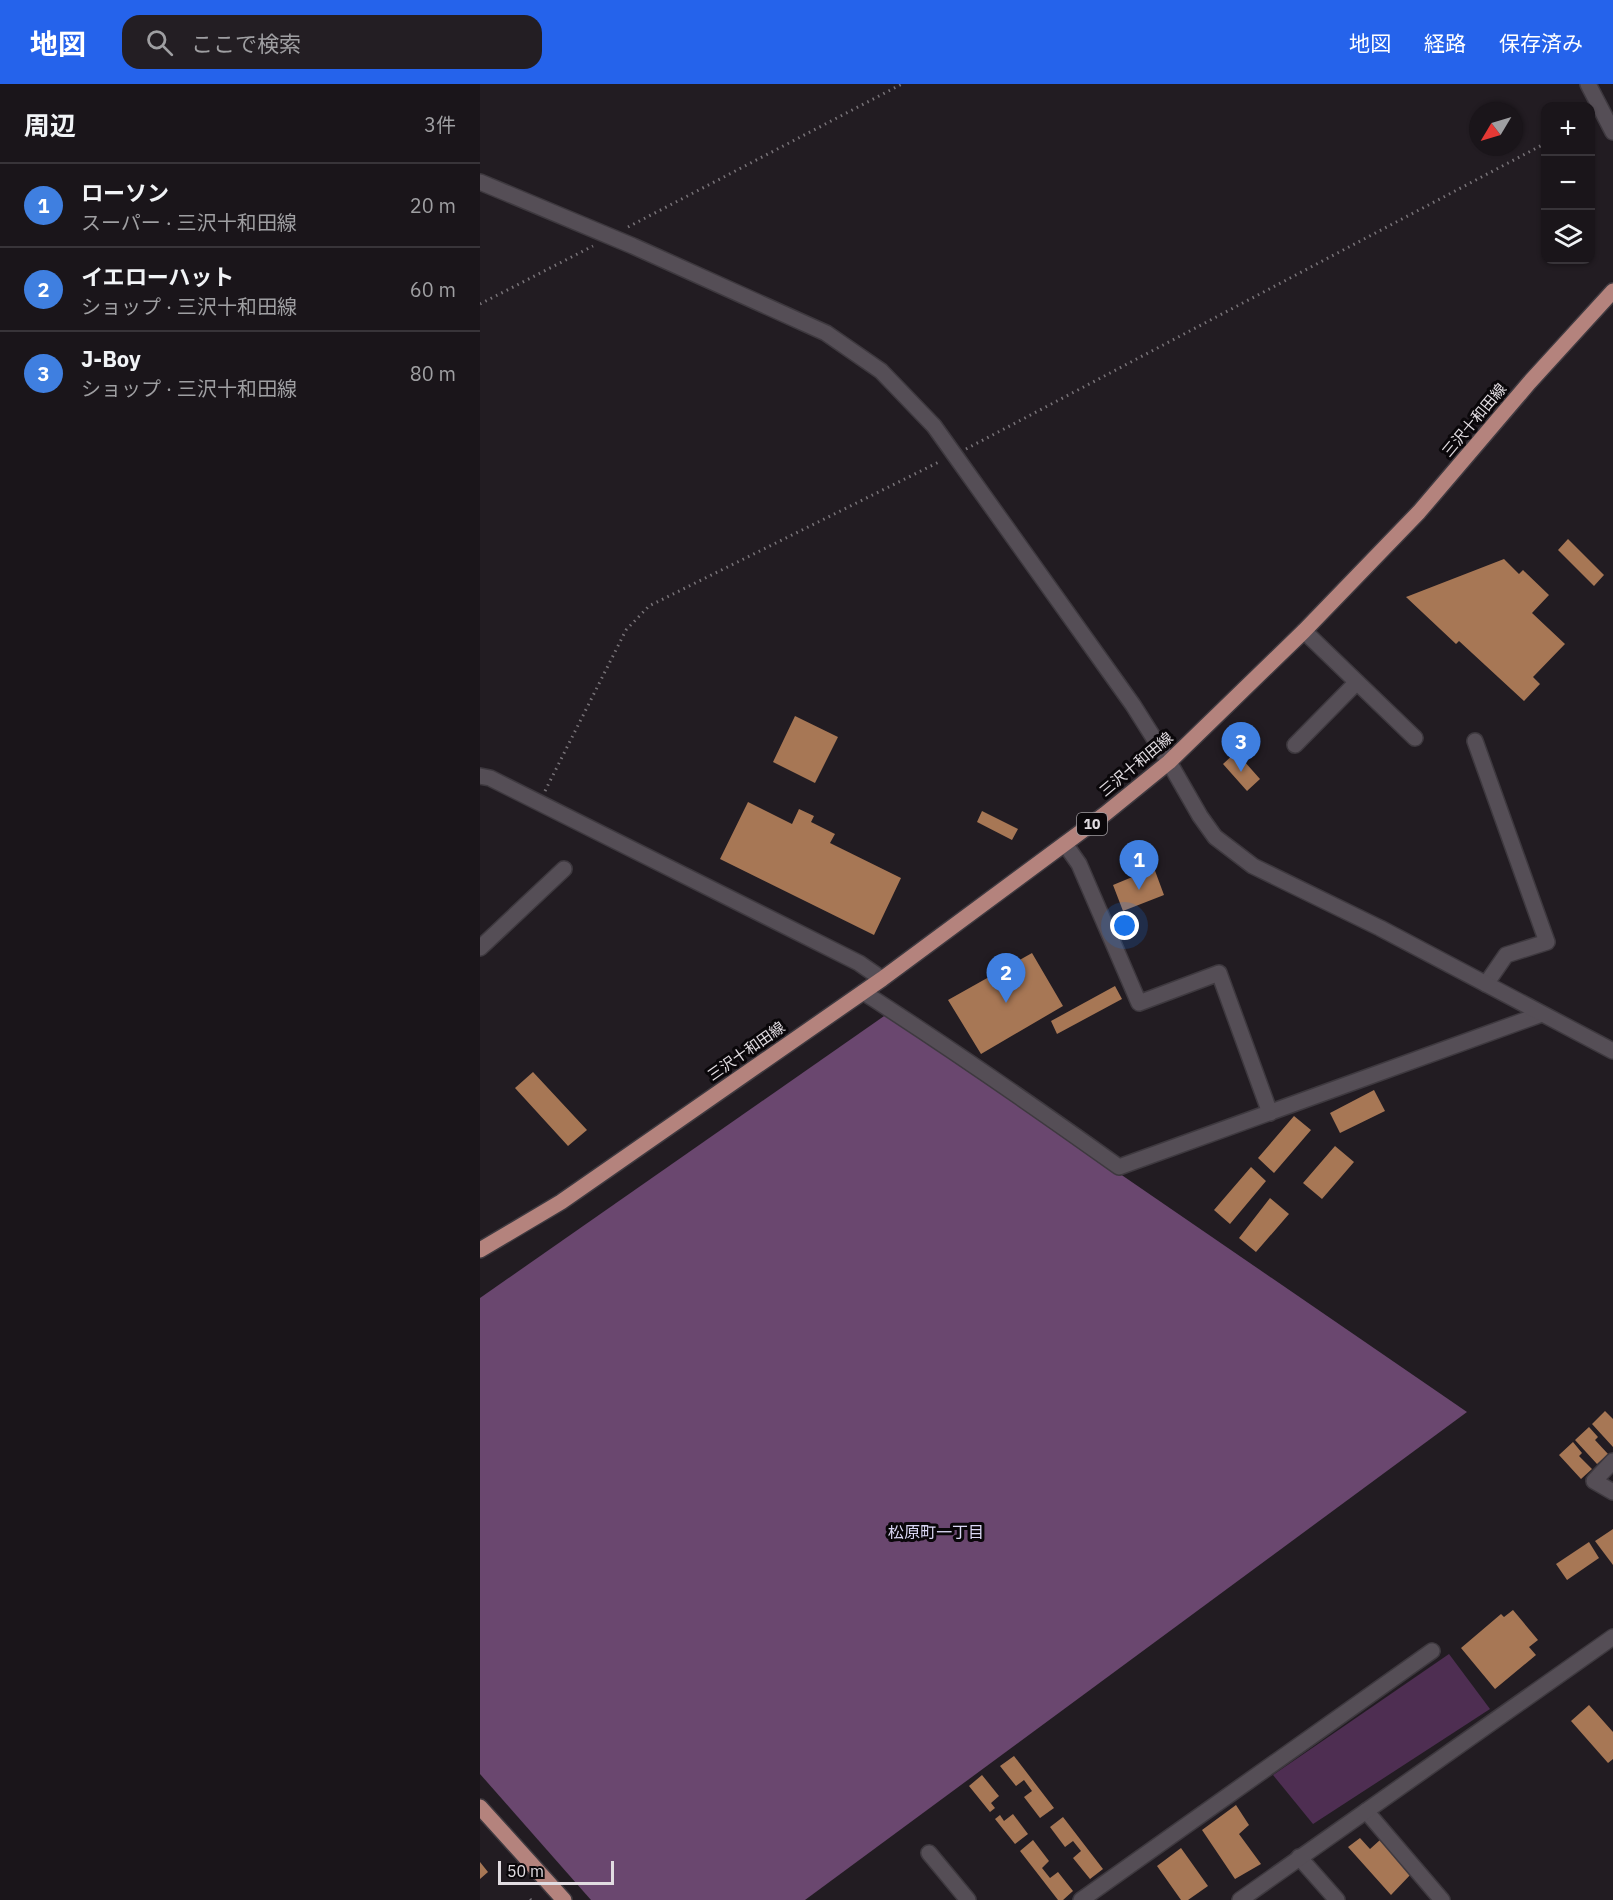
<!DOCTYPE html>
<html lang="ja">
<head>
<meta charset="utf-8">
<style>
  body { margin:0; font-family:"IBM Plex Sans","Noto Sans JP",sans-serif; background:#231e23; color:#f1f3f6 }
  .controls { position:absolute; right:18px; top:18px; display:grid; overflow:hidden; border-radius:12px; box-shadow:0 2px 4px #0004 }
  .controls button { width:54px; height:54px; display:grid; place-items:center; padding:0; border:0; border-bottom:2px solid #383439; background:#1a151a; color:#f1f3f6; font:30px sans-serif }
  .compass { position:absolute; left:989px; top:18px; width:54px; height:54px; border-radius:50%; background:#1a151a; box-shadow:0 2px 4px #0004; rotate:232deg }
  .scale { position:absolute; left:18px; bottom:15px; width:116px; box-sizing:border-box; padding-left:6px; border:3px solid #e1dce1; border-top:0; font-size:16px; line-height:21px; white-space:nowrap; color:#e1dce1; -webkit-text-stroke:4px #0a070a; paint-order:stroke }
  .you { position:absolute; left:645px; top:842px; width:21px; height:21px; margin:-15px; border:4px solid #fff; border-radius:50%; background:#1a73e8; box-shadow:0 0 0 9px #1a73e833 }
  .badge { display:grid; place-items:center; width:39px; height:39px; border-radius:50%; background:#2563eb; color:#fff; font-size:20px; font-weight:700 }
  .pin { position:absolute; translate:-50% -50px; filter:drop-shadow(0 2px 3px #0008) }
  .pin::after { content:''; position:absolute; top:32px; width:21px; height:18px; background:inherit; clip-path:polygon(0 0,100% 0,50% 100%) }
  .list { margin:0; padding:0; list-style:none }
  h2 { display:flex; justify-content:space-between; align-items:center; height:78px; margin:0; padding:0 24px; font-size:26px }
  h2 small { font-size:20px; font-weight:400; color:#9f9fa2 }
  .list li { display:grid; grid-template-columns:39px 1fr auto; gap:18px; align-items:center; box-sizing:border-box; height:84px; padding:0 24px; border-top:2px solid #383439 }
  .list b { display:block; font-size:22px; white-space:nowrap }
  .list p { margin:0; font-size:20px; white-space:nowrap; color:#9f9fa2 }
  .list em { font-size:20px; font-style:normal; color:#9f9fa2 }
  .icon { flex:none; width:33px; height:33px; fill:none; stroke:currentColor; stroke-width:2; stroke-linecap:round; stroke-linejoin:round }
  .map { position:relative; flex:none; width:1133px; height:1816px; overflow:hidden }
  header { display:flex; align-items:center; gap:36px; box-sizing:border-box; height:84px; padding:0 30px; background:#2563eb; color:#fff }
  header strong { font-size:28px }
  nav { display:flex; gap:33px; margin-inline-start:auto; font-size:21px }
  .search { width:420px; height:54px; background:#231e23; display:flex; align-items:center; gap:15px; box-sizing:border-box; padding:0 21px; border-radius:18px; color:#9f9fa2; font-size:22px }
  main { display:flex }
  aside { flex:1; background:#1a151a }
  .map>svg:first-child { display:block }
</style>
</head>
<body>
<header>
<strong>地図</strong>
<div class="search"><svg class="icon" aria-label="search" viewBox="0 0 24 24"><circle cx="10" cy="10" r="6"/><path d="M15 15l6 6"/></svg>ここで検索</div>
<nav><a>地図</a><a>経路</a><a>保存済み</a></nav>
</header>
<main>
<aside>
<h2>周辺<small>3件</small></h2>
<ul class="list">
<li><span class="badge" style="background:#3f7fe0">1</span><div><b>ローソン</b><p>スーパー · 三沢十和田線</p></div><em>20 m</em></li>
<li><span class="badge" style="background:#3f7fe0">2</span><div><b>イエローハット</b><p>ショップ · 三沢十和田線</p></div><em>60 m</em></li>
<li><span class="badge" style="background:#3f7fe0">3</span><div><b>J-Boy</b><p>ショップ · 三沢十和田線</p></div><em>80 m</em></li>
</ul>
</aside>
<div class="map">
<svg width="1133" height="1816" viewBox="0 0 1133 1816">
  <rect width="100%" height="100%" fill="#221c22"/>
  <!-- green -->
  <path fill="#4e2e52" d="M969,1570L1010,1625L833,1740L793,1691Z"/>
  <!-- forest -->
  <path fill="#6a476f" d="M407,930L987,1328L325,1816H111L0,1690V1214Z"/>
  <!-- building -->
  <path fill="#a77755" d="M1088,455L1124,491L1114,502L1078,466Z
    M1024,475L1039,490L1043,486L1069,511L1052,529L1085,560L1053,593L1060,600L1044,617L979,557L976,560L926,513Z
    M315,632L358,653L335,699L293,678Z
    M756,668L780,695L767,707L743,680Z
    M268,718L312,740L319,725L334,732L331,738L355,750L350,759L421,794L394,851L240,775Z
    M502,727L538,745L532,756L497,738Z
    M674,784L684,811L643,827L633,801Z
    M552,869L583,922L501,970L468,916Z
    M635,902L642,915L577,950L571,937Z
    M53,988L107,1046L88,1062L35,1004Z
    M894,1006L905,1027L860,1049L850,1029Z
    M814,1032L831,1046L794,1089L778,1074Z
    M855,1062L874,1078L842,1115L823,1099Z
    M771,1083L786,1097L750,1140L734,1126Z
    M790,1114L809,1130L776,1168L759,1154Z
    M1125,1327L1133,1335V1363L1112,1340Z
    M1109,1343L1118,1353L1115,1356L1128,1370L1117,1380L1095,1356Z
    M1093,1358L1102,1369L1099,1372L1112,1385L1101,1395L1079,1371Z
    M1133,1445V1481L1115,1457Z
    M1109,1458L1119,1474L1087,1496L1076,1480Z
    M1033,1526L1058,1556L1049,1563L1056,1571L1015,1605L981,1564L1021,1530L1024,1533Z
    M1109,1621L1133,1648V1675L1128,1679L1091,1637Z
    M534,1672L574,1724L560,1734L544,1713L552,1707L544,1696L536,1702L520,1682Z
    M502,1691L519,1712L511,1719L515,1724L510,1728L489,1702Z
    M756,1721L769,1741L759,1750L781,1780L755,1795L722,1746Z
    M533,1730L548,1750L535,1760L515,1735L520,1731L524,1737Z
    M583,1733L623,1785L610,1795L593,1774L601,1767L593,1757L585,1763L570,1743Z
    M880,1754L890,1765L900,1756L932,1789L911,1811L868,1763Z
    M553,1756L569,1777L562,1784L570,1794L578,1788L593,1807L583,1816H578L540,1767Z
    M701,1764L728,1802L708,1816H701L677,1782Z
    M0,1778L8,1788L0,1795Z"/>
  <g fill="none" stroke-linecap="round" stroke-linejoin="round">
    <defs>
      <path id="minor" d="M0,98L153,162L346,249L401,287L454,342L653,621L689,678
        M824,547L935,654
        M995,657L1067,858L1026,871L1006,900
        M815,661L877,598
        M0,692L10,694L379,879L402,895
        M585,760L599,780L659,919L739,889L790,1029
        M0,864L84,785
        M383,908C470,964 555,1023 639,1083L1062,930
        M1133,1377L1114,1397L1133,1408
        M886,1727L962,1816
        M449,1769L488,1816
        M819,1773L857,1816
        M601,1816L952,1567"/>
      <path id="tertiary" d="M1108,0L1133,48
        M689,678L720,732L735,753L773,782L900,844L1133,967
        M760,1816L1133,1553"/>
      <path id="primary" d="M0,1166L81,1118L402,895L625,730L689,678L824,547L939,428L1049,299L1133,207
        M0,1723L84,1816"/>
    </defs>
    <!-- minor casing -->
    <use href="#minor" stroke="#3e393f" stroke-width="18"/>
    <!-- tertiary casing -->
    <use href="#tertiary" stroke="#3e393f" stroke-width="18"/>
    <!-- primary casing -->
    <use href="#primary" stroke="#3e393f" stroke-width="18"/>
    <!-- path -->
    <path stroke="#787378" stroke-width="3" stroke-dasharray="1.5 4.5" stroke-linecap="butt" d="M148,143L422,0
      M0,220L113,162
      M486,365L1066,59
      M65,707L146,546L169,522L461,377
      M50,1815L51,1816"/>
    <!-- minor -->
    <use href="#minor" stroke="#554e56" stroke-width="15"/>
    <!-- tertiary -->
    <use href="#tertiary" stroke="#554e56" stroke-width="15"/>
    <!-- primary -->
    <use href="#primary" stroke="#b4837d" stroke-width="15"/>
  </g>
  <g text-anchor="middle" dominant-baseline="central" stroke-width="6" stroke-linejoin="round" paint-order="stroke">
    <!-- shield labels -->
    <rect fill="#0a070a" stroke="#a09ca0" stroke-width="1.5" x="597" y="729" width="30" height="22" rx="4.5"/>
    <g font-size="14" font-weight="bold" fill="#e1dce1">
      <text x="612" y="740">10</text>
    </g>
    <!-- street labels -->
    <g font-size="15" fill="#e1dce1" stroke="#0a070a">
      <text transform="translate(994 336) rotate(-50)">三沢十和田線</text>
      <text transform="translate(656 680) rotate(-40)">三沢十和田線</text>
      <text transform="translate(266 967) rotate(-35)">三沢十和田線</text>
    </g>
    <!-- neighbourhood labels -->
    <g font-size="16" fill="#dad7f4" stroke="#0a070a">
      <text x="456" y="1448">松原町一丁目</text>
    </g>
  </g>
</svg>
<div class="controls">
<button>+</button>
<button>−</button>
<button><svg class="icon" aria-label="layers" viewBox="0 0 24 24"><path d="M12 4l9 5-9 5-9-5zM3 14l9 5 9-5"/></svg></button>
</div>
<svg class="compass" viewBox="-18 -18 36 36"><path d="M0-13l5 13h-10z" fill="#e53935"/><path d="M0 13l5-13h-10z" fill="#9f9fa2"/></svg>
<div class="scale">50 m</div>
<div class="you"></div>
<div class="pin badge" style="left:659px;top:806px;background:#3f7fe0">1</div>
<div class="pin badge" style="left:526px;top:919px;background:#3f7fe0">2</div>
<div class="pin badge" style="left:761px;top:688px;background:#3f7fe0">3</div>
</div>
</main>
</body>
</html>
